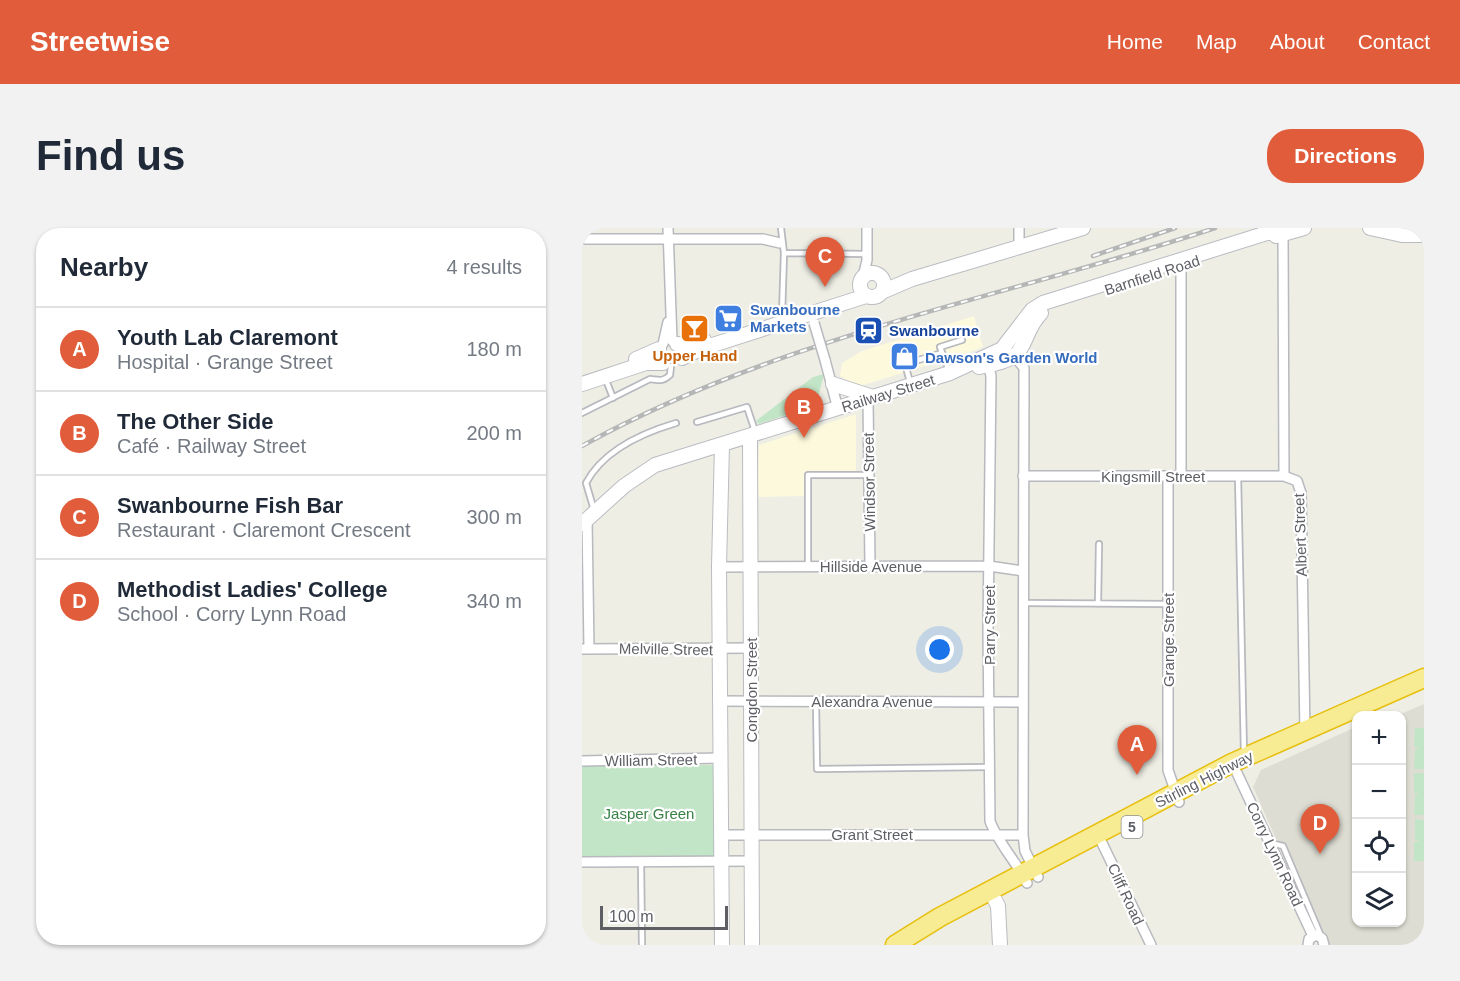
<!DOCTYPE html>
<html lang="en">
<head>
<meta charset="utf-8">
<style>
  body { margin:0; font-family:Arial,sans-serif; background:#f2f2f3; color:#1f2937 }
  .controls { position:absolute; right:18px; bottom:18px; display:grid; overflow:hidden; border-radius:12px; box-shadow:0 2px 4px #0004 }
  .controls button { width:54px; height:54px; display:grid; place-items:center; padding:0; border:0; border-bottom:2px solid #e0e1e3; background:#fff; color:#1f2937; font:30px sans-serif }
  .scale { position:absolute; left:18px; bottom:15px; width:128px; box-sizing:border-box; padding-left:6px; border:3px solid #5d5f65; border-top:0; font-size:16px; line-height:21px; white-space:nowrap; color:#5d5f65; -webkit-text-stroke:4px #fff; paint-order:stroke }
  .you { position:absolute; left:358px; top:422px; width:21px; height:21px; margin:-15px; border:4px solid #fff; border-radius:50%; background:#1a73e8; box-shadow:0 0 0 9px #1a73e833 }
  .badge { display:grid; place-items:center; width:39px; height:39px; border-radius:50%; background:#e05c3a; color:#fff; font-size:20px; font-weight:700 }
  .pin { position:absolute; translate:-50% -50px; filter:drop-shadow(0 2px 3px #0008) }
  .pin::after { content:''; position:absolute; top:32px; width:21px; height:18px; background:inherit; clip-path:polygon(0 0,100% 0,50% 100%) }
  .list { margin:0; padding:0; list-style:none }
  h2 { display:flex; justify-content:space-between; align-items:center; height:78px; margin:0; padding:0 24px; font-size:26px }
  h2 small { font-size:20px; font-weight:400; color:#747a83 }
  .list li { display:grid; grid-template-columns:39px 1fr auto; gap:18px; align-items:center; box-sizing:border-box; height:84px; padding:0 24px; border-top:2px solid #e0e1e3 }
  .list b { display:block; font-size:22px; white-space:nowrap }
  .list p { margin:0; font-size:20px; white-space:nowrap; color:#747a83 }
  .list em { font-size:20px; font-style:normal; color:#747a83 }
  .icon { flex:none; width:33px; height:33px; fill:none; stroke:currentColor; stroke-width:2; stroke-linecap:round; stroke-linejoin:round }
  .map { position:relative; flex:none; width:842px; height:717px; overflow:hidden; border-radius:24px }
  header { display:flex; align-items:center; gap:36px; box-sizing:border-box; height:84px; padding:0 30px; background:#e05c3a; color:#fff }
  header strong { font-size:28px }
  nav { display:flex; gap:33px; margin-inline-start:auto; font-size:21px }
  .intro { display:flex; align-items:center; justify-content:space-between; box-sizing:border-box; height:144px; padding:0 36px }
  h1 { margin:0; font-size:42px }
  .button { padding:15px 27px; border-radius:24px; background:#e05c3a; color:#fff; font-size:21px; font-weight:700 }
  main { display:flex; gap:36px; padding:0 36px }
  aside { flex:1; background:#fff; border-radius:24px; box-shadow:0 2px 4px #0004 }
  .map>svg:first-child { display:block }
</style>
</head>
<body>
<header>
<strong>Streetwise</strong>
<nav><a>Home</a><a>Map</a><a>About</a><a>Contact</a></nav>
</header>
<div class="intro"><h1>Find us</h1><a class="button">Directions</a></div>
<main>
<aside>
<h2>Nearby<small>4 results</small></h2>
<ul class="list">
<li><span class="badge">A</span><div><b>Youth Lab Claremont</b><p>Hospital · Grange Street</p></div><em>180 m</em></li>
<li><span class="badge">B</span><div><b>The Other Side</b><p>Café · Railway Street</p></div><em>200 m</em></li>
<li><span class="badge">C</span><div><b>Swanbourne Fish Bar</b><p>Restaurant · Claremont Crescent</p></div><em>300 m</em></li>
<li><span class="badge">D</span><div><b>Methodist Ladies' College</b><p>School · Corry Lynn Road</p></div><em>340 m</em></li>
</ul>
</aside>
<div class="map">
<svg width="842" height="717" viewBox="0 0 842 717">
  <rect width="100%" height="100%" fill="#eeeee5"/>
  <!-- commercial -->
  <path fill="#fcf9dd" d="M392,88L401,119L394,122L275,159L258,148L260,135L280,123Z
    M274,186V244H224V268L175,269L177,217Z"/>
  <!-- education -->
  <path fill="#deddd3" d="M842,476V717H744L745,707L731,694L671,559L679,542L774,499V694H820V488L800,487L821,485Z"/>
  <!-- green -->
  <path fill="#c3e5c7" d="M242,146L234,177L177,196L174,193L231,149Z
    M833,500H842V541H832L833,522L837,521L832,519Z
    M133,537L134,631L0,632V538Z
    M832,545H842V587H832L833,568L837,565H832Z
    M833,591L842,592V633H832V614L837,613L833,611Z"/>
  <g fill="none" stroke-linecap="round" stroke-linejoin="round">
    <defs>
      <path id="lane" d="M199,0L202,25L200,87
        M202,25L285,26
        M367,143L358,119L380,112
        M24,152L31,170
        M328,154L323,136L360,125
        M0,185L68,151C77,152 81,154 88,147L89,138
        M115,194L165,179L173,203
        M656,248L662,525
        M12,282L4,255C21,223 60,205 94,195
        M226,338V247H287
        M442,375L585,376
        M516,376L517,316
        M234,473L235,541L407,539
        M688,615L701,618L739,708
        M59,634L60,717"/>
      <path id="street" d="M86,0L90,113
        M437,0V19
        M701,5L702,248L715,253L719,265L723,505
        M0,11H181L198,15
        M599,39V248
        M281,49L285,32V0
        M81,116L86,94
        M430,125L442,140L441,607L443,623L456,649
        M243,132L256,181
        M406,134L409,148L406,402L408,593C416,615 434,633 445,655
        M286,170L288,338
        M441,248H702
        M586,248V542L597,574
        M5,291L7,421
        M137,339L407,338L441,343
        M0,421L169,420
        M138,473L441,474
        M0,533L138,530
        M655,545L731,708
        M139,607H441
        M520,615L569,717
        M0,634L169,633
        M726,717L727,711L734,707L740,710L742,717"/>
      <path id="secondary" d="M788,0L820,7H842
        M694,8L722,0
        M278 57a12 12 0 1 1 24 0a12 12 0 1 1-24 0Z
        M302,63L330,51L501,0
        M95,116L107,117L122,112
        M100,130L118,121L284,68
        M54,131L77,121
        M397,139C408,137 431,133 437,123C446,110 446,98 459,85
        M0,156L64,135H81
        M251,156L291,169
        M168,208L170,717
        M140,217L137,339L140,717
        M0,296L42,258L73,237L368,145L420,121L450,82L461,75L701,0
        M413,672L416,678L418,717"/>
      <path id="highway" d="M313,717L358,689L650,535L842,450"/>
    </defs>
    <!-- lane casing -->
    <use href="#lane" stroke="#b7b9be" stroke-width="8"/>
    <!-- street casing -->
    <use href="#street" stroke="#b7b9be" stroke-width="12"/>
    <!-- secondary casing -->
    <use href="#secondary" stroke="#babcc2" stroke-width="16"/>
    <!-- highway casing -->
    <use href="#highway" stroke="#e7bf0d" stroke-width="21"/>
    <!-- lane -->
    <use href="#lane" stroke="#fff" stroke-width="4.5"/>
    <!-- street -->
    <use href="#street" stroke="#fff" stroke-width="9"/>
    <!-- secondary -->
    <use href="#secondary" stroke="#fff" stroke-width="14"/>
    <!-- highway -->
    <use href="#highway" stroke="#f7eb93" stroke-width="18"/>
    <defs>
      <path id="rail" d="M511,28L593,0
        M0,218C196,109 421,70 633,0"/>
    </defs>
    <!-- rail casing -->
    <use href="#rail" stroke="#b5b6b6" stroke-width="4.5"/>
    <!-- rail -->
    <use href="#rail" stroke="#fff" stroke-width="2" stroke-dasharray="7" stroke-linecap="butt"/>
    <defs>
      <path id="street-bridge" d="M232,95L243,132"/>
    </defs>
    <!-- street-bridge casing -->
    <use href="#street-bridge" stroke="#b7b9be" stroke-width="12" stroke-linecap="butt"/>
    <!-- street-bridge -->
    <use href="#street-bridge" stroke="#fff" stroke-width="9"/>
  </g>
  <!-- icons -->
  <defs>
    <symbol id="supermarket-square" viewBox="-11 -11 22 22"><rect x="-9" y="-9" width="18" height="18" rx="4" fill="#3f7fe0" stroke="#fff"/><path d="M-6-5.5h2.5l.6 2H6L4.5 2H-2.5L-4.4-4H-6ZM-1.5 3.2a1.3 1.3 0 1 0 .1 0ZM3 3.2a1.3 1.3 0 1 0 .1 0Z" fill="#fff"/></symbol>
    <symbol id="bar-square" viewBox="-11 -11 22 22"><rect x="-9" y="-9" width="18" height="18" rx="4" fill="#e8710a" stroke="#fff"/><path d="M-6-5H6L.8 .8V4.5H3.5V6h-7V4.5H-.8V.8Z" fill="#fff"/></symbol>
    <symbol id="station-square" viewBox="-11 -11 22 22"><rect x="-9" y="-9" width="18" height="18" rx="4" fill="#1a4fb4" stroke="#fff"/><path d="M-3-6H3Q5-6 5-4V2Q5 4 3 4L4.5 6H3L1.5 4h-3L-3 6H-4.5L-3 4Q-5 4-5 2V-4Q-5-6-3-6ZM-3.5-4v3h7v-3ZM-3.5 1v1.5H-2V1ZM2 1v1.5H3.5V1Z" fill="#fff"/></symbol>
    <symbol id="shop-square" viewBox="-11 -11 22 22"><rect x="-9" y="-9" width="18" height="18" rx="4" fill="#3f7fe0" stroke="#fff"/><path d="M-5-2.5h2.3a2.7 3.5 0 0 1 5.4 0H5L5.5 6h-11ZM-1.5-2.5h3a1.5 2.3 0 0 0-3 0Z" fill="#fff"/></symbol>
  </defs>
  <g fill-rule="evenodd">
    <use href="#supermarket-square" x="130" y="74" width="33" height="33"/>
    <use href="#bar-square" x="96" y="84" width="33" height="33"/>
    <use href="#station-square" x="270" y="86" width="33" height="33"/>
    <use href="#shop-square" x="306" y="112" width="33" height="33"/>
  </g>
  <g text-anchor="middle" dominant-baseline="central" stroke-width="4.5" stroke-linejoin="round" paint-order="stroke">
    <!-- shield labels -->
    <rect fill="#fff" stroke="#8e8f93" stroke-width="1.5" x="539.5" y="588" width="21" height="22" rx="4.5"/>
    <g font-size="14" font-weight="bold" fill="#5d5f65">
      <text x="550" y="599">5</text>
    </g>
    <!-- street labels -->
    <g font-size="15" fill="#5d5f65" stroke="#fff">
      <text transform="translate(570 47) rotate(-18)">Barnfield Road</text>
      <text transform="translate(306 165) rotate(-17)">Railway Street</text>
      <text x="571" y="248">Kingsmill Street</text>
      <text transform="translate(287 254) rotate(-91)">Windsor Street</text>
      <text transform="translate(718 307) rotate(-92)">Albert Street</text>
      <text x="289" y="338">Hillside Avenue</text>
      <text transform="translate(407 397) rotate(-90)">Parry Street</text>
      <text transform="translate(586 412) rotate(-90)">Grange Street</text>
      <text transform="translate(84 421) rotate(1)">Melville Street</text>
      <text transform="translate(169 462) rotate(-90)">Congdon Street</text>
      <text x="290" y="473">Alexandra Avenue</text>
      <text transform="translate(69 532) rotate(-1)">William Street</text>
      <text transform="translate(622 551) rotate(-27)">Stirling Highway</text>
      <text x="290" y="606">Grant Street</text>
      <text transform="translate(693 626) rotate(65)">Corry Lynn Road</text>
      <text transform="translate(544 666) rotate(65)">Cliff Road</text>
    </g>
    <!-- shop labels -->
    <g font-size="15" font-weight="bold" fill="#366cbe" stroke="#fff" text-anchor="start">
      <text x="168" y="81">Swanbourne<tspan x="168" dy="17">Markets</tspan></text>
      <text x="343" y="129">Dawson's Garden World</text>
    </g>
    <!-- transit labels -->
    <g font-size="15" font-weight="bold" fill="#164399" stroke="#fff" text-anchor="start">
      <text x="307" y="102">Swanbourne</text>
    </g>
    <!-- food labels -->
    <g font-size="15" font-weight="bold" fill="#c56008" stroke="#fff">
      <text x="113" y="127">Upper Hand</text>
    </g>
    <!-- park labels -->
    <g font-size="15" fill="#398045" stroke="#fff">
      <text x="67" y="585">Jasper Green</text>
    </g>
  </g>
</svg>
<div class="controls">
<button>+</button>
<button>−</button>
<button><svg class="icon" aria-label="locate" viewBox="0 0 24 24"><circle cx="12" cy="12" r="6"/><path d="M12 2v4M12 18v4M2 12h4M18 12h4"/></svg></button>
<button><svg class="icon" aria-label="layers" viewBox="0 0 24 24"><path d="M12 4l9 5-9 5-9-5zM3 14l9 5 9-5"/></svg></button>
</div>
<div class="scale">100 m</div>
<div class="you"></div>
<div class="pin badge" style="left:555px;top:547px">A</div>
<div class="pin badge" style="left:222px;top:210px">B</div>
<div class="pin badge" style="left:243px;top:59px">C</div>
<div class="pin badge" style="left:738px;top:626px">D</div>
</div>
</main>
</body>
</html>
